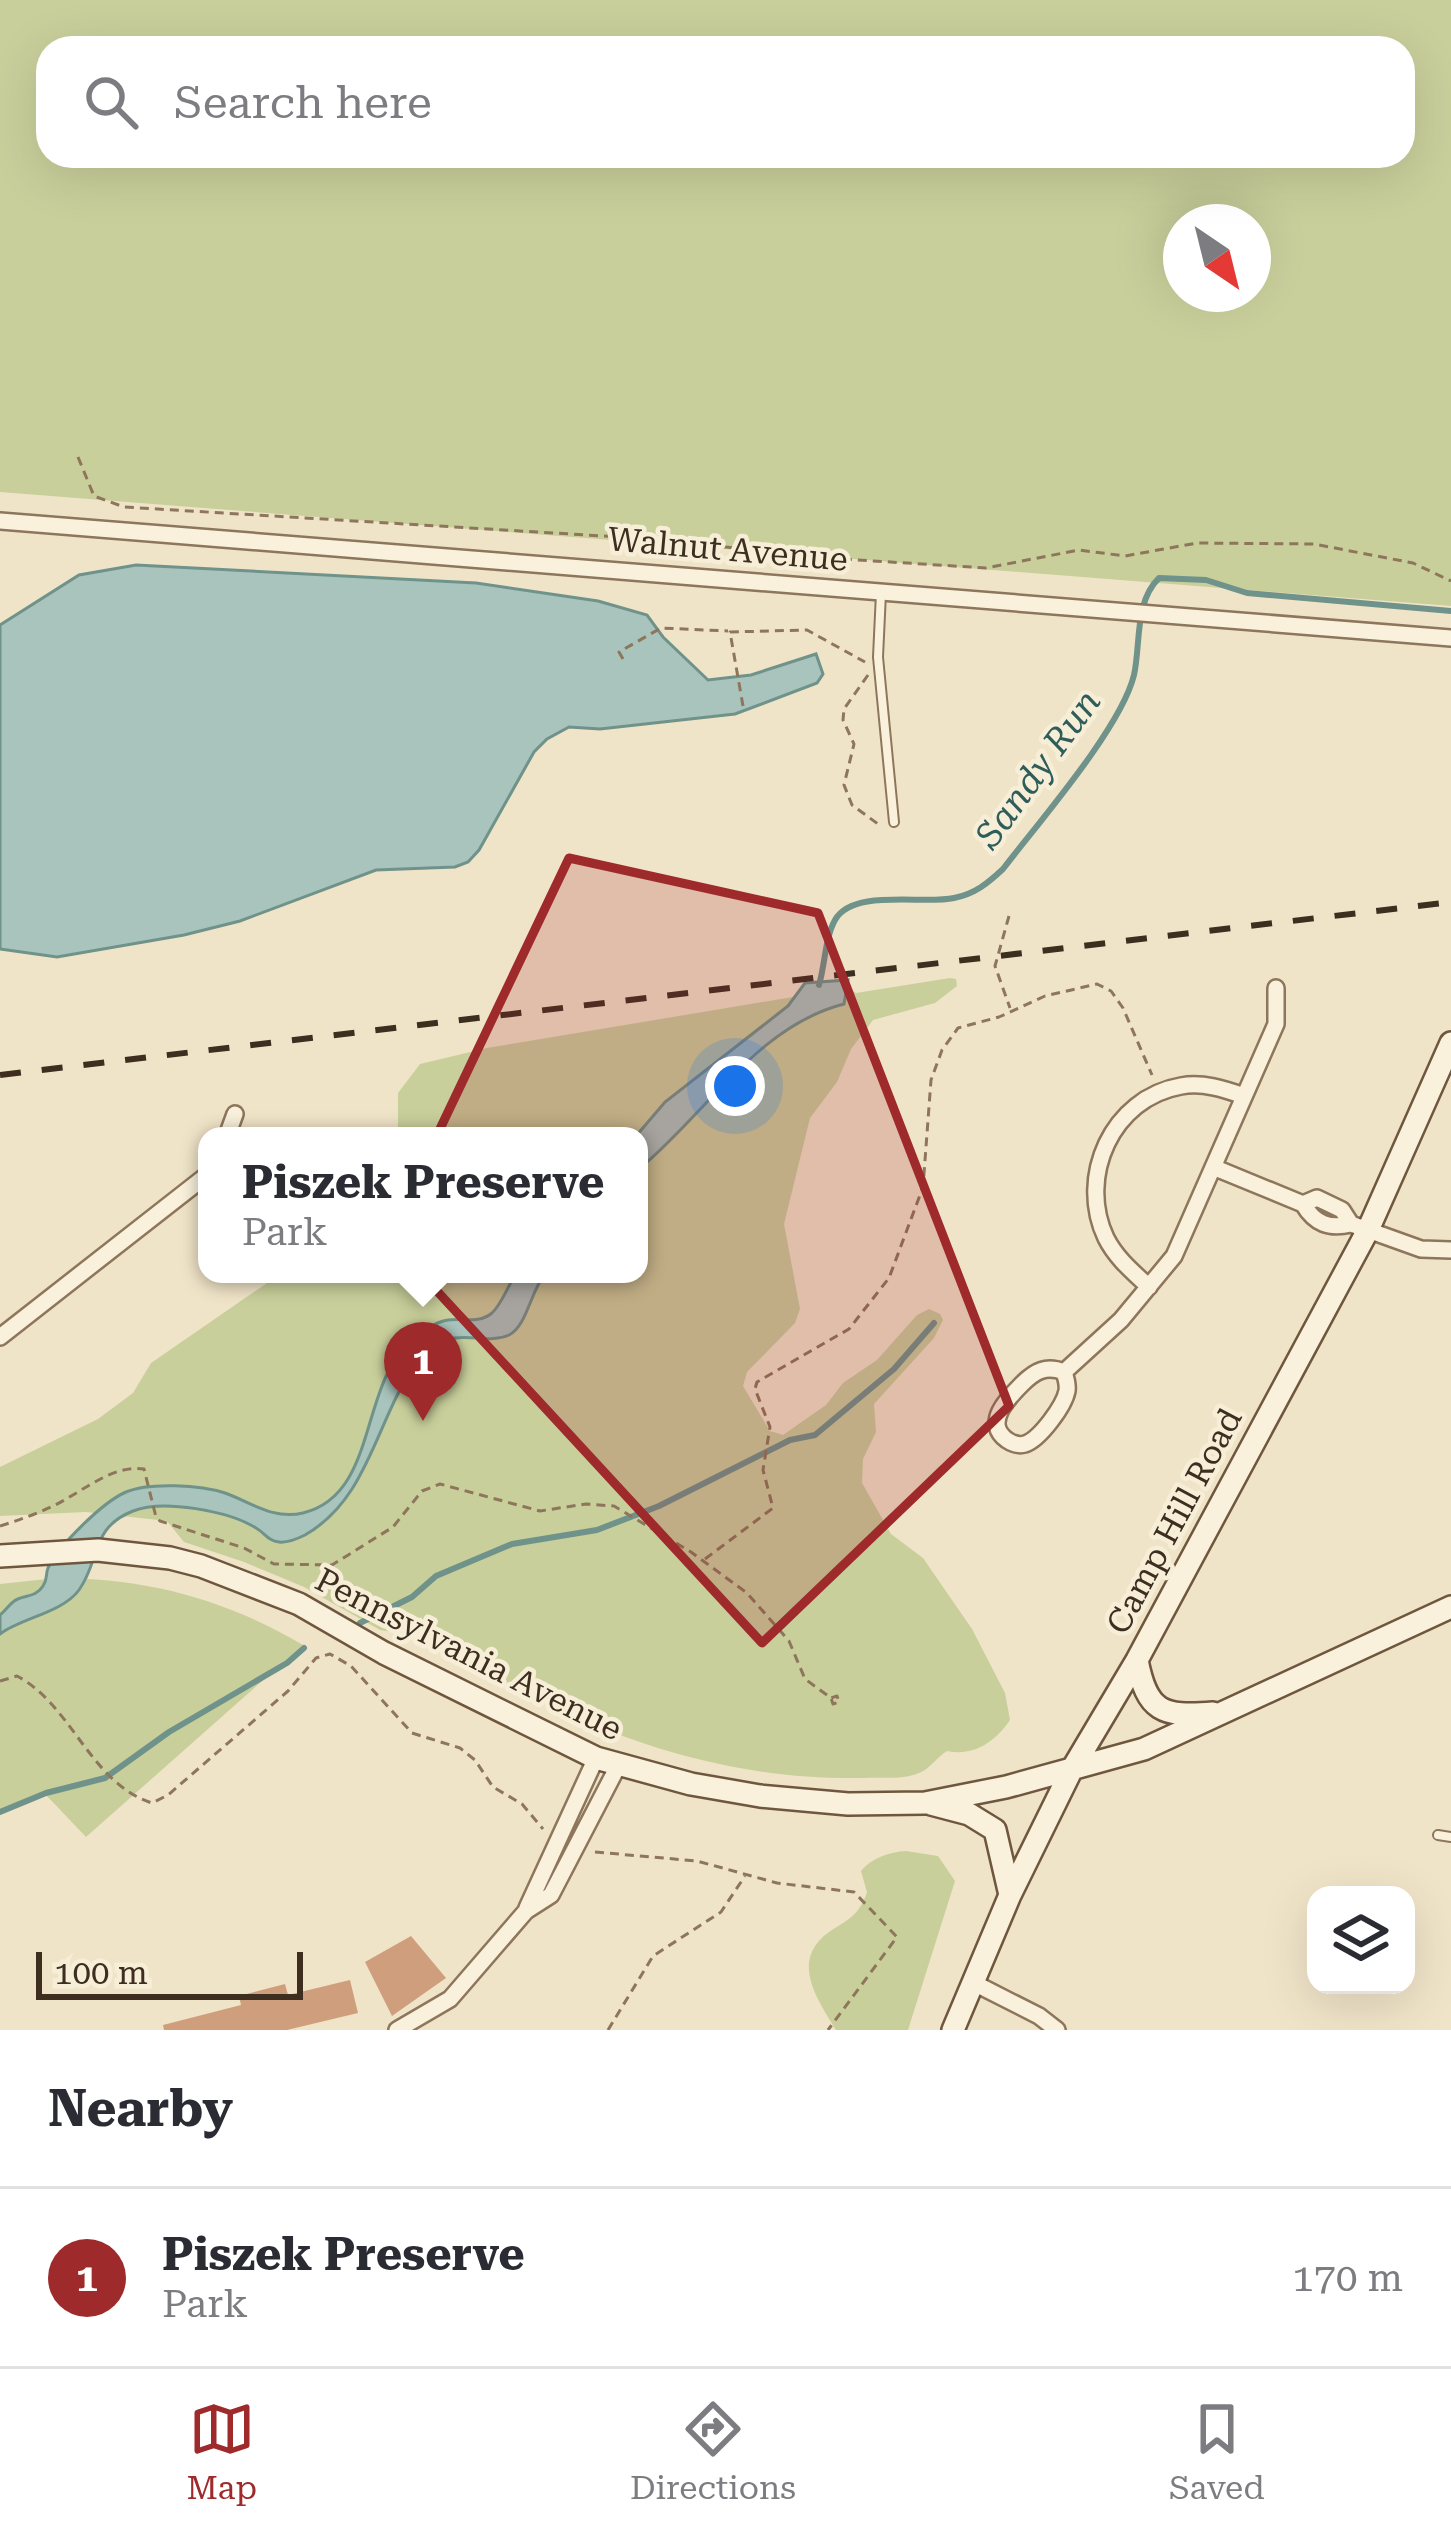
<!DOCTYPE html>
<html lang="en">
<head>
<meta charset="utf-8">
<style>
  body { margin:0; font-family:"Roboto Serif",serif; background:#f7f7f7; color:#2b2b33 }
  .controls { position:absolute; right:36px; bottom:36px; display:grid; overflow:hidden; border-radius:24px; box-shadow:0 12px 48px #0002 }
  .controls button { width:108px; height:108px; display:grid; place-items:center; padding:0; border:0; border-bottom:3px solid #e1e1e2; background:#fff; color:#2b2b33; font:60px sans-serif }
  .compass { position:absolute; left:1163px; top:204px; width:108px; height:108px; border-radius:50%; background:#fff; box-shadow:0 12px 48px #0002; rotate:145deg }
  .scale { position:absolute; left:36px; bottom:30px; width:267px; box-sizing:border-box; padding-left:12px; border:6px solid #3d2e20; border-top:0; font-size:33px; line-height:42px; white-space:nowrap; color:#3d2e20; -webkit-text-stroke:9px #f7eed8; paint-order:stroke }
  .you { position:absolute; left:735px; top:1086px; width:42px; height:42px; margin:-30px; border:9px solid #fff; border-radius:50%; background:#1a73e8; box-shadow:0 0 0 18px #1a73e833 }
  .badge { display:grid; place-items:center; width:78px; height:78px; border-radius:50%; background:#9e2a2b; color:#fff; font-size:39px; font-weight:700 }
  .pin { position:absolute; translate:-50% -99px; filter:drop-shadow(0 3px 6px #0008) }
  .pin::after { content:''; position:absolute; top:63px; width:42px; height:36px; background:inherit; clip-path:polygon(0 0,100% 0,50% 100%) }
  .popup { position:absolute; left:198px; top:1127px; width:450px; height:156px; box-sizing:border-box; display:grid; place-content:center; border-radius:24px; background:#fff; filter:drop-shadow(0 3px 9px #0005); font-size:39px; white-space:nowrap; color:#7c7c81 }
  .popup b { font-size:45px; color:#2b2b33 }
  .popup::after { content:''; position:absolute; left:50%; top:100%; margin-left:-24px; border:24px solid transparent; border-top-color:#fff }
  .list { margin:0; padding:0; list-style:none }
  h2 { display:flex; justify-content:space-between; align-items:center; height:156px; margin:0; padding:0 48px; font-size:51px }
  h2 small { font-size:39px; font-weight:400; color:#7c7c81 }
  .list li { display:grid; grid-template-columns:78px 1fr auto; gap:36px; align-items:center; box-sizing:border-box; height:180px; padding:0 48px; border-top:3px solid #e1e1e2 }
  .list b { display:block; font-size:45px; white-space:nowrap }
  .list p { margin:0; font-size:39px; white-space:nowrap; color:#7c7c81 }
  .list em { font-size:39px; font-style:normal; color:#7c7c81 }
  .icon { flex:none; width:66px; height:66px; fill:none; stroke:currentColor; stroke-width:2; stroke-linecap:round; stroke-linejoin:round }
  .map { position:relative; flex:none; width:1451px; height:2030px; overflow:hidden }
  .search { position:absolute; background:#fff; box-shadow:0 12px 48px #0002; left:36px; right:36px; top:36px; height:132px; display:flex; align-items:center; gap:30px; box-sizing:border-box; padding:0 42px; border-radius:36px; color:#7c7c81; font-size:45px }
  .sheet { height:336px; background:#fff }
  nav { display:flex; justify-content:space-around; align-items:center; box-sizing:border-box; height:168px; border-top:3px solid #e1e1e2; background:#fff; font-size:33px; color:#7c7c81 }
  nav a { display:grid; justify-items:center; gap:6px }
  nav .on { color:#9e2a2b }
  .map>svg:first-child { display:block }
</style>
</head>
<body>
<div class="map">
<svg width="1451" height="2030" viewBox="0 0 1451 2030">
  <rect width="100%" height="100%" fill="#f0e4c8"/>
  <!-- green -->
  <path fill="#c9cf9b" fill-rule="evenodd" d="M0,0H1451V606L0,492ZM48,48H1403V156H48ZM1181,222H1253V294H1181Z
    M950,978L956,979L957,986L935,1003L873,1020L851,1049L837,1082L810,1118L784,1224L800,1309L795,1323L747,1372L743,1386L770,1431L783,1435L826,1405L843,1383L877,1360L917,1315L929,1309L940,1314L943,1320L934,1338L874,1404L876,1432L863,1459L862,1483L891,1534L923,1558L972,1629L1005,1693L1010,1720C996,1741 974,1757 947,1751C937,1757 930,1769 919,1773C903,1780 881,1777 864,1778C738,1780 633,1747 521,1692C483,1673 440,1657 421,1617L400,1633L380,1630L304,1587L244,1562L184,1542L167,1521L86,1512L0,1516V1467L98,1419L133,1393L151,1363L280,1274H639V1169C705,1115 757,1026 843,1004L847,987L856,993Z
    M793,997L796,999L788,1006L665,1102L636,1136H398V1093L420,1064L487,1048Z
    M56,1578C146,1578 225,1599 303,1645L86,1837L46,1795L0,1810V1584Z
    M906,1851L938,1856L955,1881L908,2030H836C816,1997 787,1957 835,1928C852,1918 861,1911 867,1892L861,1871C871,1858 890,1852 906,1851Z"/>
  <!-- water -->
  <path fill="#a9c4bc" stroke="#6f938a" stroke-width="3" d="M136,565L476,583L598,601L647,615L663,637L708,680L751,675L816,654L823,674L817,683L735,714L600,729L569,727L547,739L534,752L479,850L468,862L455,867L376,870L240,921L184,935L57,957L0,949V625L79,575Z
    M848,980L844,1004C757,1026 705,1115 639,1169L636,1136L665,1102L788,1006L805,983Z
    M516,1274H545C531,1290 527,1326 509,1335C481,1348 449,1319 417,1362C376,1418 370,1498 305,1535C297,1539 287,1543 279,1542C268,1541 265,1533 256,1528C229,1511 163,1499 133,1511C90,1528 101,1559 79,1590C62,1613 21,1618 0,1634V1615C5,1611 8,1606 13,1602C22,1594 35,1599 43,1586C48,1579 45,1576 48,1568C59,1545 103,1502 126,1492C149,1482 201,1485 225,1493C251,1502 272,1520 303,1513C377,1495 359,1390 409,1342C418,1333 435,1322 448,1320C463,1318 479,1324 492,1313C502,1304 508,1285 516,1274Z"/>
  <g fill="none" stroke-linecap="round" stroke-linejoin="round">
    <!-- stream -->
    <path stroke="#6f938a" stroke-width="6" d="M819,985C825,965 825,938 835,920C853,888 924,905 954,898C975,894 988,883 1003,869C1039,822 1121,728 1134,675C1141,644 1134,602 1159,578L1206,580L1247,593L1451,611
      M360,1623L412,1597L436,1576L512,1544L597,1530L659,1506L790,1440L815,1435L894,1369L934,1323
      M0,1812L46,1793L105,1778L169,1732L287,1663L304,1648"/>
  </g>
  <!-- building -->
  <path fill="#cf9f7d" d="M411,1936L446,1978L392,2016L365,1962Z
    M350,1980L358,2013L287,2030H164L163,2025L241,2005L239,1996L285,1984L288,1995Z"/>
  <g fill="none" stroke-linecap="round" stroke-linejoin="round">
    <defs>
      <path id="lane" d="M881,593L878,657L894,822
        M1438,1835L1451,1837"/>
      <path id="street" d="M0,521L1451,638
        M227,1136L235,1114
        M1213,1167L1303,1204C1315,1224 1329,1229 1351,1224
        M1303,1204L1317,1198L1342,1210L1351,1224L1368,1230L1421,1249L1451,1250
        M1149,1287C1133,1272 1116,1258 1106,1238C1077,1177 1112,1098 1181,1086C1203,1082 1224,1089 1244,1096
        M0,1337L207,1175
        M1064,1372C1066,1378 1068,1385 1067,1391C1064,1406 1040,1439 1025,1444C1018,1446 1013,1444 1007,1440C983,1423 1008,1398 1022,1384C1035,1371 1046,1365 1064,1372L1121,1320L1174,1256L1276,1024V988
        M527,1908L596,1758
        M972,1982L1039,2016L1057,2030
        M397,2030L450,1999L526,1911L551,1895L618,1766"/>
      <path id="secondary" d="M0,1556L98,1550L170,1558L201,1566L299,1604L384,1653L596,1758L691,1784L760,1796L848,1804L925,1803L1006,1787L1144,1749L1451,1607
        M1137,1660C1147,1712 1162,1717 1213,1713
        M931,1804L969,1814L995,1830L1010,1895
        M953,2030L1010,1895L1071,1771L1137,1660L1368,1230L1451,1043"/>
    </defs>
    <!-- lane casing -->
    <use href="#lane" stroke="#8d765c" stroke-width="12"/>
    <!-- street casing -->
    <use href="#street" stroke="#8d765c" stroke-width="20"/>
    <!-- secondary casing -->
    <use href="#secondary" stroke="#6f573f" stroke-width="26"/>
    <!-- path -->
    <path stroke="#8d765c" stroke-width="3" stroke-dasharray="9 6" stroke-linecap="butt" d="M78,457L94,496L124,507L653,539L827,558L986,568L1079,550L1125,556L1197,543L1314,544L1413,563L1451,581
      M623,659L619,652L661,628L728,631
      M868,675L844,709L843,720L854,744L844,785L852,805L878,824
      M743,706L730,632L807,630L865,662
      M1009,916L995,966L1010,1008
      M0,1526C19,1520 37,1514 55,1505C82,1492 113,1464 144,1469L156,1517L160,1521L244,1548L274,1564L332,1565L393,1527L422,1491L440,1484L540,1511L586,1504L614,1506L691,1552L747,1593L789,1641L805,1679L831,1698L833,1704L839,1702L837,1696L831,1698
      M705,1559L773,1508L763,1470L770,1427L755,1389L757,1382L849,1329L889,1278L923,1187L931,1080L942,1050L958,1028L999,1017L1045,996L1097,984L1111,991L1123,1008L1152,1075
      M0,1681L17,1676C72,1705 90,1783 152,1803L168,1795L288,1691L316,1658L330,1654L351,1666L412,1733L460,1748L475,1760L493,1787L522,1804L543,1829
      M595,1852L697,1861L777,1883L854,1892L897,1937L828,2030
      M608,2030L653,1956L721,1912L745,1876"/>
    <!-- lane -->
    <use href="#lane" stroke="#faf1dc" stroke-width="8"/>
    <!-- street -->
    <use href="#street" stroke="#faf1dc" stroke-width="15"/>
    <!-- secondary -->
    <use href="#secondary" stroke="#faf1dc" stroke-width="21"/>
    <!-- rail -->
    <path stroke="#3d2e20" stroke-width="6" stroke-dasharray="21 21" stroke-linecap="butt" d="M0,1075L1451,902"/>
  </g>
  <!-- marked area -->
  <path fill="#9e2a2b" fill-opacity="0.2" stroke="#9e2a2b" stroke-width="9" stroke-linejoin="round" d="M569,858L818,913L1009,1406L762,1643L388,1238Z"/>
  <g text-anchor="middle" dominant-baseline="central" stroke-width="9" stroke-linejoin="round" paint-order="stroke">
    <!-- street labels -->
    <g font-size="33" fill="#3d2e20" stroke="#f7eed8">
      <text transform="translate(728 549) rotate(5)">Walnut Avenue</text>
      <text transform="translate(1174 1521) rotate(-62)">Camp Hill Road</text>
      <text transform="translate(469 1654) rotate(27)">Pennsylvania Avenue</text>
    </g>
    <!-- water labels -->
    <g font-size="36" font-style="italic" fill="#2f5d5a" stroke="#f7eed8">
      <text transform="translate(1038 769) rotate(-54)">Sandy Run</text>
    </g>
  </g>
</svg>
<div class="controls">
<button><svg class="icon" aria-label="layers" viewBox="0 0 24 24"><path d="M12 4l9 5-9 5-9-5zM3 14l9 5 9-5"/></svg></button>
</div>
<svg class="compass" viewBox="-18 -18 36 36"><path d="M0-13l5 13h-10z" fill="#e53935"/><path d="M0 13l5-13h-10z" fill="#7c7c81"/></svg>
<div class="scale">100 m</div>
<div class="you"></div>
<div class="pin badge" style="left:423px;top:1421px">1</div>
<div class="popup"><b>Piszek Preserve</b>Park</div>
<div class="search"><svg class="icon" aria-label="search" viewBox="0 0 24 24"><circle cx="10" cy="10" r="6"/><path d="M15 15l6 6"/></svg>Search here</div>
</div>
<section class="sheet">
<h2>Nearby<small></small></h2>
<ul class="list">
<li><span class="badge">1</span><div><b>Piszek Preserve</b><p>Park</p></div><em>170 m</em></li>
</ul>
</section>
<nav>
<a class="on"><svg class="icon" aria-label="map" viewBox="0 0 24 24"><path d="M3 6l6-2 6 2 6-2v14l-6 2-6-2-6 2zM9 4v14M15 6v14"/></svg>Map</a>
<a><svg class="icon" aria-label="directions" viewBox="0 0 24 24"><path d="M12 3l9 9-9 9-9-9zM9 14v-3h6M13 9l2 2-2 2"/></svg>Directions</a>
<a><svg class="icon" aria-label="saved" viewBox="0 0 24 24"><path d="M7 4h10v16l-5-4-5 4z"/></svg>Saved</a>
</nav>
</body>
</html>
